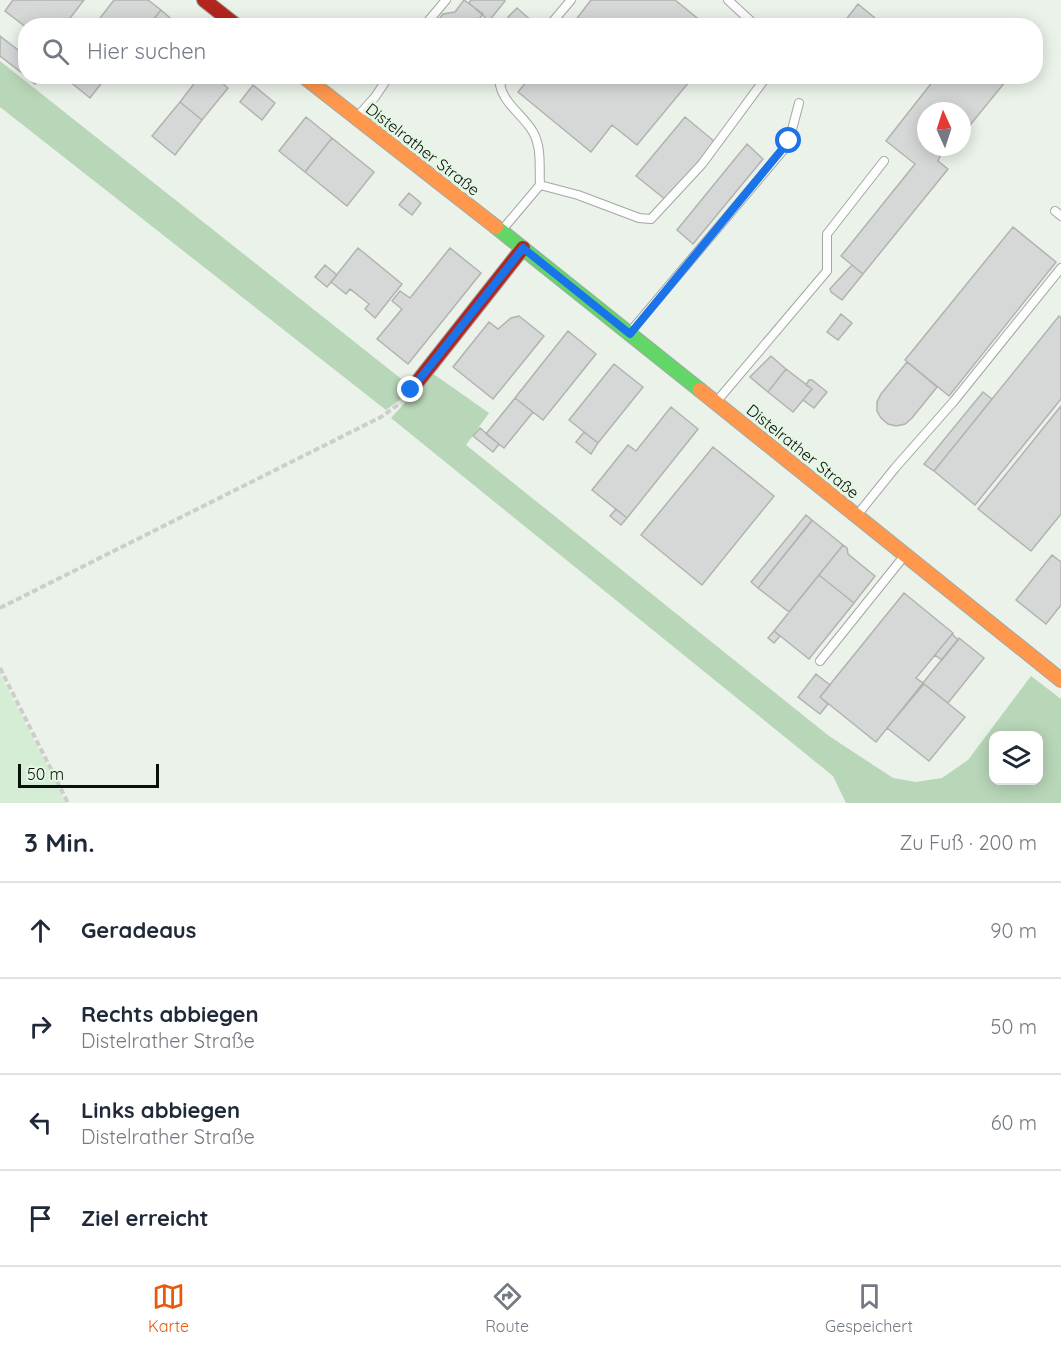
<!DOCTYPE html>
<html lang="de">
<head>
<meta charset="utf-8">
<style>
  body { margin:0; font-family:Quicksand,sans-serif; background:#f6f6f7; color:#1f2937 }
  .controls { position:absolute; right:18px; bottom:18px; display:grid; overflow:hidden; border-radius:12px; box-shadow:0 3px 15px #0003 }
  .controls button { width:54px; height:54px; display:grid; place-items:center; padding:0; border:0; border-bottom:2px solid #e0e1e3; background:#fff; color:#1f2937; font:30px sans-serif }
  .compass { position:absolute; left:917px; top:102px; width:54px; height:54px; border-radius:50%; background:#fff; box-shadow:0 3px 15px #0003; rotate:357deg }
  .scale { position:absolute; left:18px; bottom:15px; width:141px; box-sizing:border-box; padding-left:6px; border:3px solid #0b100a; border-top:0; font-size:16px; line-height:21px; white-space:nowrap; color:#0b100a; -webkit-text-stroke:4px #e6f6e5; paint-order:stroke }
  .stop { position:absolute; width:18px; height:18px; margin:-14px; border:4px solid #1a73e8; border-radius:50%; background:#fff }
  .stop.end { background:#1a73e8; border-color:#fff; box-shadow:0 2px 6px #0008 }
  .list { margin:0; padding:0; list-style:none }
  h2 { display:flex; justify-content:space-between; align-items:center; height:78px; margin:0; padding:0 24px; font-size:26px }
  h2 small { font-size:20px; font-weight:400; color:#747a83 }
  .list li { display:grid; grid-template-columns:39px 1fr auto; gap:18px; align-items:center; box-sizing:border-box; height:96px; padding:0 24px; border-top:2px solid #e0e1e3 }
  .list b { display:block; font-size:22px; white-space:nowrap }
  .list p { margin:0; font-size:20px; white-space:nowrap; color:#747a83 }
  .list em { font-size:20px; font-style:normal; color:#747a83 }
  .icon { flex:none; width:33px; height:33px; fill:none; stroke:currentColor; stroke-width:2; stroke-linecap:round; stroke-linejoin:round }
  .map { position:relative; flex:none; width:1061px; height:803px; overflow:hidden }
  .search { position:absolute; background:#fff; box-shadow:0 3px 15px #0003; left:18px; right:18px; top:18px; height:66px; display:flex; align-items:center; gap:15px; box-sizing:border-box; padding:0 21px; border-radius:24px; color:#747a83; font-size:22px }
  .sheet { height:462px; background:#fff }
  nav { display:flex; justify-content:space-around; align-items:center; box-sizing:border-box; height:84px; border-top:2px solid #e0e1e3; background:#fff; font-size:16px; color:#747a83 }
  nav a { display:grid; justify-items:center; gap:3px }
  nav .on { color:#ea580c }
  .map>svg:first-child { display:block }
</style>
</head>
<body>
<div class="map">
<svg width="1061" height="803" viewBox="0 0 1061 803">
  <rect width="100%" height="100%" fill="#eaf2e9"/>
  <!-- green -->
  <path fill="#d5edd4" d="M0,674L66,803H0Z"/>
  <!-- forest -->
  <path fill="#b8d6b8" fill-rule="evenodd" d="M0,61L409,385L405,396L386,410L0,107Z
    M432,373L489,413L466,445L829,736L893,778L916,782L942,778L968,760L1031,676L1061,699V803H846L833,776L391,418ZM994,736H1038V780H994Z"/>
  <!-- building -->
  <path fill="#d6d8d7" stroke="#b1b3b1" stroke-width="1.5" d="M13,0H84L64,26L26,27L5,11Z
    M114,0H148L161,10L148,26H94Z
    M464,0L483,14L474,26H433L443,14L455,12Z
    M471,0H504L505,1L489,21L469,3Z
    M591,0H675L707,26H571Z
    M858,4L882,24L881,26H841Z
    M517,8L533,22L530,26H509L513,21L508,17Z
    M161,10L177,24L176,26H148Z
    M0,36L26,56V76L0,56Z
    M26,76H42L35,84Z
    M63,76H107L90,98Z
    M200,76H214L228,88L202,120L180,102Z
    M531,76H694L637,145L612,125L591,152L518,92Z
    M937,76H1010L962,135V111H926V147H953L948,153L943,149L938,161L948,169L863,274L841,256L915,164L886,141Z
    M253,85L275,103L262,120L240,102Z
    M180,102L202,120L175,155L152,136Z
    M306,117L332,138L305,172L279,151Z
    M685,117L715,142L666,200L636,176Z
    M332,138L374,172L347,206L305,172Z
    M747,144L763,159L693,244L677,230Z
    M409,193L421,203L412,215L399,205Z
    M1013,227L1056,262L949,396L905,360Z
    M358,248L402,284L375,318L365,309L369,304L350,289L346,294L331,282Z
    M450,248L481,273L408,364L377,339L402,309L392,301L400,291L410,298Z
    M325,265L337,275L327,287L315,277Z
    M852,265L863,274L842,300L831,292L830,289Z
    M841,314L852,323L838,340L827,332Z
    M519,316L544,336L493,399L453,367L489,322L498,329L511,318Z
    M1059,316L1061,318V399L975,505L934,471Z
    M568,331L596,354L543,420L515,398Z
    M771,356L786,369L768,392L750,377Z
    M907,362L937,387L912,418L905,424L896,426L888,424L881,418L877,411V402L881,394Z
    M614,364L643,387L598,443L569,420Z
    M786,369L812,389L793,412L768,392Z
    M809,380H812L827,392L814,408L803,400L812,389L806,385Z
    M983,392L992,399L934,471L924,464Z
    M515,398L533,412L504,448L486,434Z
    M1061,406V514L1031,551L978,509Z
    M671,407L698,429L627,518L592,490L628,445L636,451Z
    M480,428L499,444L493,452L473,436Z
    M584,432L598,443L591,454L576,442Z
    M713,447L774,496L702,585L641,535Z
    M616,509L627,518L621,525L610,516Z
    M806,515L812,520V521L758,588L751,582Z
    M812,520L843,545L789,612L758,588Z
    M843,545L847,548L848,554L875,576L854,603L819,575Z
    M1052,555L1061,562V605L1046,624L1016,600Z
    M819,575L854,603L809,659L774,631Z
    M904,593L953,633L916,678L923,683L876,742L820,697Z
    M774,631L780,636L774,643L768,638Z
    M952,634L958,640L942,660L935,655Z
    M959,638L984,658L948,703L923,683Z
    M816,674L830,685L820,697L828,704L820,714L798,697Z
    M924,684L965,717L929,761L887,728Z"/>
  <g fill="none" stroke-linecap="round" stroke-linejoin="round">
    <defs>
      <path id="lane" d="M728,0L756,26
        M424,26L446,0
        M549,26L571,0
        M357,117L375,97L389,76
        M540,185L578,195L639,218L651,219L702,164L767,76
        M1055,211L1061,216
        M502,230L540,185C539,167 542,148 533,132C524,116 504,104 500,85L506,76
        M630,332L785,148L789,141L799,103
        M717,401L827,271V234L884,161
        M858,514L895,468L954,401L1061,268
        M820,661L905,555"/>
      <path id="fast" d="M496,227L700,390"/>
      <path id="slow" d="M303,76L496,227
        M700,390L1061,680"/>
      <path id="jam" d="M204,0L237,26
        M411,390L523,248"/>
    </defs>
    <!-- lane casing -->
    <use href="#lane" stroke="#a2a8a2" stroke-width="10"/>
    <!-- fast casing -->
    <use href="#fast" stroke="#a2a8a2" stroke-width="16"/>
    <!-- slow casing -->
    <use href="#slow" stroke="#a2a8a2" stroke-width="16"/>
    <!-- jam casing -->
    <use href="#jam" stroke="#a2a8a2" stroke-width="16"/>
    <!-- path -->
    <path stroke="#cccecc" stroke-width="4" stroke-dasharray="6 3" stroke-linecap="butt" d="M0,608L381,417L399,404
      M0,668L68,803"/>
    <!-- lane -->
    <use href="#lane" stroke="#fcfdfc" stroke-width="8"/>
    <!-- fast -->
    <use href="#fast" stroke="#63d668" stroke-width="14"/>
    <!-- slow -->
    <use href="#slow" stroke="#ff974d" stroke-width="14"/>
    <!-- jam -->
    <use href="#jam" stroke="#b3261e" stroke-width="14"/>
  </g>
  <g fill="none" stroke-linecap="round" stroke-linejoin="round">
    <!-- route -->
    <path stroke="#1a73e8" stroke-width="8" d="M411,390L523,248L630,334L789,141"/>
  </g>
  <g text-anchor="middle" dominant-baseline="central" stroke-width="6" stroke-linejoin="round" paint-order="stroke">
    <!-- street labels -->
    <g font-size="16" fill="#0b100a" stroke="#e6f6e5">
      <text transform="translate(423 149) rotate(38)">Distelrather Straße</text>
      <text transform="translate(803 451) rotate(39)">Distelrather Straße</text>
    </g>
  </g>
</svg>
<div class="controls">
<button><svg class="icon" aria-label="layers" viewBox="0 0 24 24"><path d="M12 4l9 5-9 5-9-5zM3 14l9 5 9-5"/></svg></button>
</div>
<svg class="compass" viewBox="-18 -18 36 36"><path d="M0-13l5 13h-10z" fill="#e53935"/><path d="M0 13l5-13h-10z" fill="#747a83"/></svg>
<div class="scale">50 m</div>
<div class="stop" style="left:789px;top:141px"></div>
<div class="stop end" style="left:411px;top:390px"></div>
<div class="search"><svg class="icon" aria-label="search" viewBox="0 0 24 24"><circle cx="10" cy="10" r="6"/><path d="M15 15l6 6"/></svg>Hier suchen</div>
</div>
<section class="sheet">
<h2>3 Min.<small>Zu Fuß · 200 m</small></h2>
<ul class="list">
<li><svg class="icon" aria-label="ahead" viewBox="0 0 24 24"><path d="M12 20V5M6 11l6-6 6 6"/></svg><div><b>Geradeaus</b></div><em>90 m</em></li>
<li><svg class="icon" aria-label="right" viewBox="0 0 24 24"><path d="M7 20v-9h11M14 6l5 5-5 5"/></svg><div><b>Rechts abbiegen</b><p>Distelrather Straße</p></div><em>50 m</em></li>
<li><svg class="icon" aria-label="left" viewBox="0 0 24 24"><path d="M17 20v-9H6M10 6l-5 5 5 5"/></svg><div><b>Links abbiegen</b><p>Distelrather Straße</p></div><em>60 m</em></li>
<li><svg class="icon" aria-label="arrive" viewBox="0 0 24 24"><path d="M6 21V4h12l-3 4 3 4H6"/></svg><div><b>Ziel erreicht</b></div></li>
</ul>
</section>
<nav>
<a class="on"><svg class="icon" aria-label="map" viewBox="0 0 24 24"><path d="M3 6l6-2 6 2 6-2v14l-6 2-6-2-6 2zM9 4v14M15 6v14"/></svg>Karte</a>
<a><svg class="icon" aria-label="directions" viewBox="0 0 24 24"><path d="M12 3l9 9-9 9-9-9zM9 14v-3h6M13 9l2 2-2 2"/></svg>Route</a>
<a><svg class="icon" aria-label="saved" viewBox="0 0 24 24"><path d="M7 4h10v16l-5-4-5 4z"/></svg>Gespeichert</a>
</nav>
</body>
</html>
